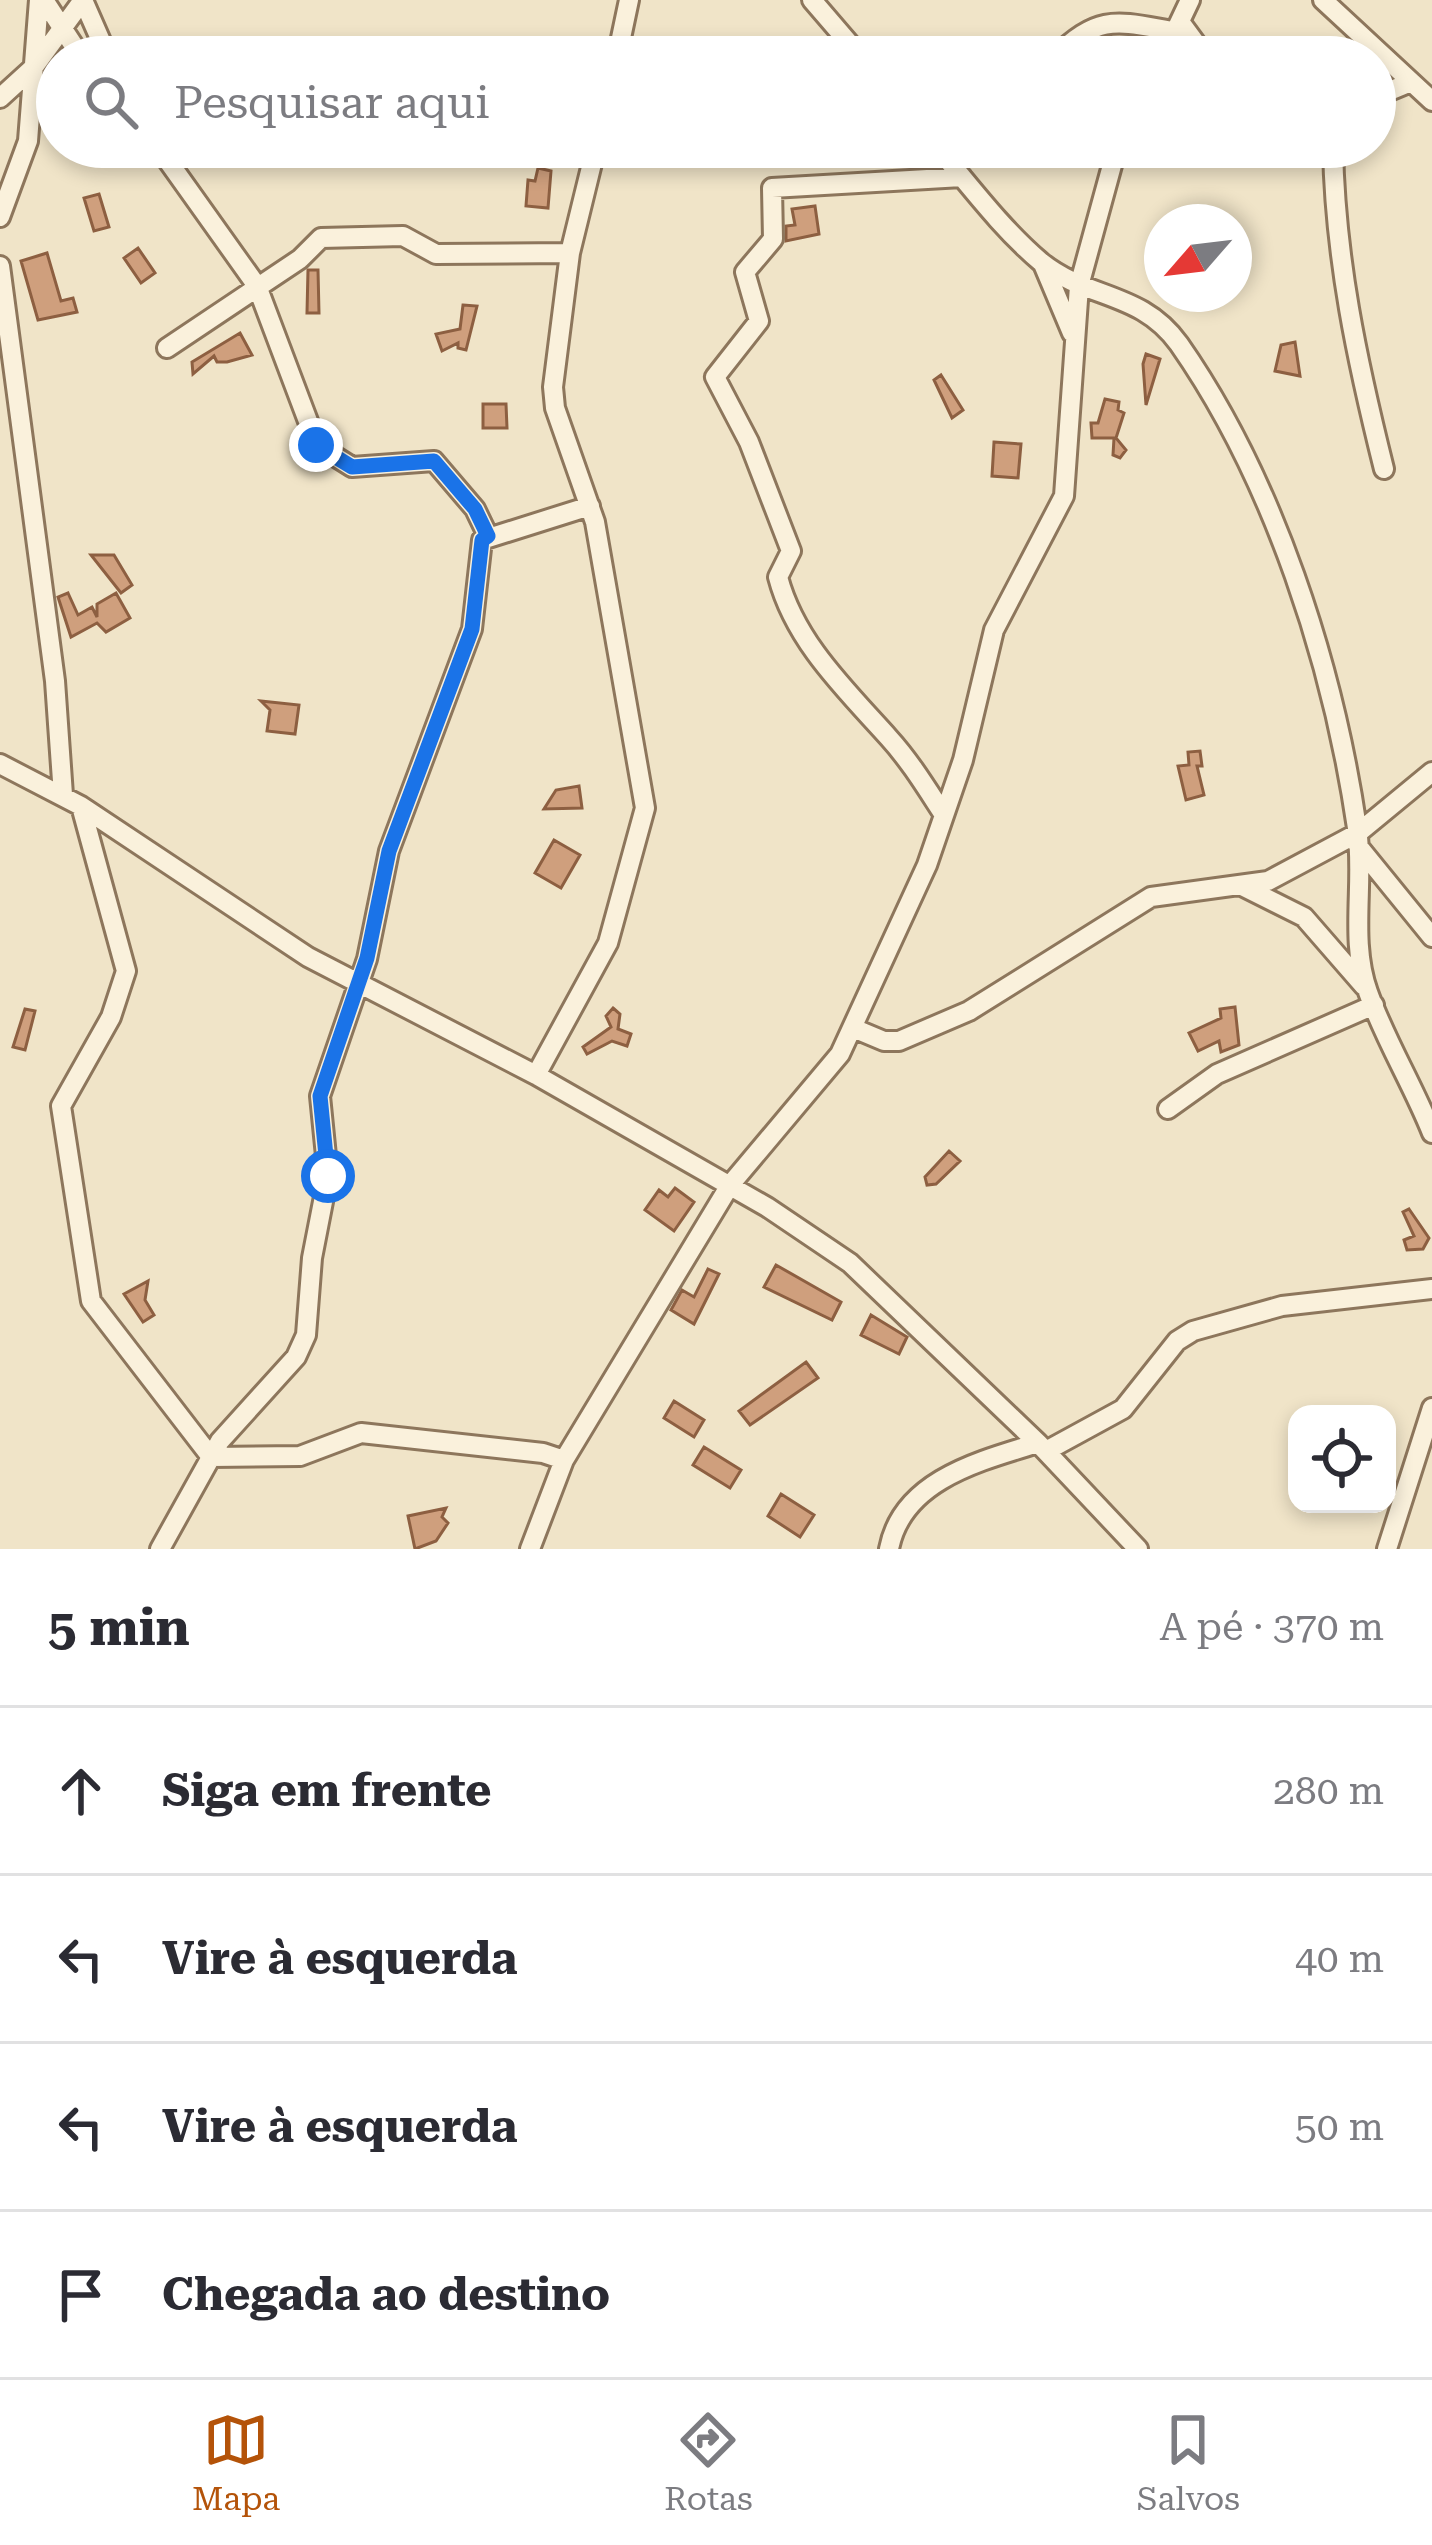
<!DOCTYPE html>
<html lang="pt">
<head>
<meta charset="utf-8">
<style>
  body { margin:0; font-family:"Roboto Serif",serif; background:#f2f2f3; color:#2b2b33 }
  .controls { position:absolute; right:36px; bottom:36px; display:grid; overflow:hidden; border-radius:24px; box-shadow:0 6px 18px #0003 }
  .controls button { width:108px; height:108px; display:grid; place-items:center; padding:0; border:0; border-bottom:3px solid #e1e1e2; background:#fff; color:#2b2b33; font:60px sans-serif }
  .compass { position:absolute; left:1144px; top:204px; width:108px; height:108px; border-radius:50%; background:#fff; box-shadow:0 6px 18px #0003; rotate:242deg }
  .stop { position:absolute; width:36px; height:36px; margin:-27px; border:9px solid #1a73e8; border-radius:50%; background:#fff }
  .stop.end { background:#1a73e8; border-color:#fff; box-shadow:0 3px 12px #0008 }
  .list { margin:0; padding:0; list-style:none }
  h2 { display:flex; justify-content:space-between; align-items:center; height:156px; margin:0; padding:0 48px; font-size:51px }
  h2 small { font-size:39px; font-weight:400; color:#7c7c81 }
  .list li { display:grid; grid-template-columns:78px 1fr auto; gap:36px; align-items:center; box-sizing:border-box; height:168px; padding:0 48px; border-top:3px solid #e1e1e2 }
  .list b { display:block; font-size:45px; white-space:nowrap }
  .list em { font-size:39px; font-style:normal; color:#7c7c81 }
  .icon { flex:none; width:66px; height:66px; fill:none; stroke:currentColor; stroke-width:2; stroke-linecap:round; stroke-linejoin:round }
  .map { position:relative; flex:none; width:1432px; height:1549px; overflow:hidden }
  .search { position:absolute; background:#fff; box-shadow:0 6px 18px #0003; left:36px; right:36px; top:36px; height:132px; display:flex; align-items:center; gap:30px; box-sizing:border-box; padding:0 42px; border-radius:66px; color:#7c7c81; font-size:45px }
  .sheet { height:828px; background:#fff }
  nav { display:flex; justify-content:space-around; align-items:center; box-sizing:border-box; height:168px; border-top:3px solid #e1e1e2; background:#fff; font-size:33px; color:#7c7c81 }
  nav a { display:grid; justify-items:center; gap:6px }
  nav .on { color:#b45309 }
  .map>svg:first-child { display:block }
</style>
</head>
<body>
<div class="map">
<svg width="1432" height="1549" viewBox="0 0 1432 1549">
  <rect width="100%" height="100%" fill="#f0e4c8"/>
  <!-- building -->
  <path fill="#cf9f7d" stroke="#8d5f41" stroke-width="3" d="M538,168L551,171L548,208L526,206L528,180L535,181Z
    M99,194L109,227L94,231L84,198Z
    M815,206L819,234L786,241V226L795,225L792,209Z
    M138,248L155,273L141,283L124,258Z
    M47,253L61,301L73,298L77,312L38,320L21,261Z
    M308,270H318L319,313H307Z
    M463,305L477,306L466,350L458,348V343L442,351L436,334L460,329Z
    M240,333L252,355L227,362H217L214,356L193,374L192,362Z
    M1295,342L1300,376L1275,371L1281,345Z
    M1146,354L1160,359L1146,405L1143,364Z
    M941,375L963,410L952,418L934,380Z
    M1105,399L1119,402L1118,410L1124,413L1116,438L1126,450L1120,458L1113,455L1114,438H1092L1091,423H1098Z
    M483,404H506L507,428H483Z
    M994,442L1021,444L1018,478L992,476Z
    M91,555H114L132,585L121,593Z
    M68,593L78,615L92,607L97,617V604L116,593L130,618L106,632L97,623L71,637L58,597Z
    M261,701L299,705L295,734L267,731L270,710Z
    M1200,751L1202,766H1197L1204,795L1186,800L1178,766L1189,765L1188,752Z
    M579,786L582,808L544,809L556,790Z
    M554,840L580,855L561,888L535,873Z
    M1235,1007L1239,1045L1221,1052L1219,1041L1198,1051L1189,1033L1221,1018L1220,1009Z
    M613,1008L620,1014L618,1029L631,1034L627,1046L612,1041L587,1054L583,1047L611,1027L606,1016Z
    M25,1009L35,1011L25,1050L13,1047Z
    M949,1151L960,1161L936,1184L927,1185L925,1177Z
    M675,1188L694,1202L674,1231L645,1210L659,1190L668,1197Z
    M1409,1209L1429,1238L1423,1249L1407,1250L1404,1240L1414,1236L1403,1212Z
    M776,1265L841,1302L832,1320L764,1287Z
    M708,1269L719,1274L694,1324L671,1310L682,1290L694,1297Z
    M148,1281L145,1300L154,1315L143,1322L124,1294Z
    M871,1315L907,1337L899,1354L861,1335Z
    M806,1362L818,1378L750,1425L739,1411Z
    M674,1401L704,1420L694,1437L664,1418Z
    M704,1447L741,1470L730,1488L693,1465Z
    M781,1494L814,1515L800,1537L768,1516Z
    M446,1508L442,1517L448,1523L436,1541L415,1549L408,1516Z"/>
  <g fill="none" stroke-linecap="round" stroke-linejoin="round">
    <defs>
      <path id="minor" d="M44,0L76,49L90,57
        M83,0L108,57
        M812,0L861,57
        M1323,0L1432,101
        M1181,23L1206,57
        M617,57L629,0
        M1055,57C1101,12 1118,22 1178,32
        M1163,57L1190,0
        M1375,97L1411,82
        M0,98L34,67L83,0
        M158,147L257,286L317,445L352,467L434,461L475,509L488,536
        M937,147C970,186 1002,229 1041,262C1088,300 1141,291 1179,344C1274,480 1333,664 1357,828C1365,881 1349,940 1368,992C1385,1040 1413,1085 1432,1133
        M1333,147C1335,258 1357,361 1384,469
        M0,217L28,141L39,0
        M1043,264L1072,333
        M0,266L55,681L63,795
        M167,348L300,259L321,238L403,236L436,254L570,253
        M0,764L81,806L308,957L536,1075L767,1207L850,1263L1038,1443C980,1461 902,1480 889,1549
        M81,806L126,971L111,1017L61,1106L91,1301L211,1457L300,1456L361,1433L543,1453L564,1460
        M944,815C927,789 910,761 889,738C846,690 795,642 778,577L791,551L749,442L715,377L759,321L745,272L773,239L772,188L962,177
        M1358,846L1432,937
        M1244,887L1304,917L1364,986
        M853,1028L884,1041H899L969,1011L1151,897L1268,881L1358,833L1432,772
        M536,1075L608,943L645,808L595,522L555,408L553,387L570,253L596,147
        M1168,1109L1217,1074L1374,1005
        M1038,1443L1138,1549
        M1046,1451L1123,1409L1177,1341L1193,1331L1282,1306L1432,1289
        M160,1549L220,1441L296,1357L306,1335L312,1258L328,1176L320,1096L367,959L389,851L472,629L482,540L590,506
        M530,1549L564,1460L730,1185L840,1054L927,865L963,760L994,630L1064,496L1079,286L1117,147
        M1387,1549L1432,1408"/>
    </defs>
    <!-- minor casing -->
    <use href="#minor" stroke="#8d765c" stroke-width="24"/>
    <!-- minor -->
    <use href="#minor" stroke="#faf1dc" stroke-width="18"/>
  </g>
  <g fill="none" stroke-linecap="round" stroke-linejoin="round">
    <!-- route -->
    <path stroke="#1a73e8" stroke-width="15" d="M316,445L352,467L434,461L475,509L488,536L482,540L472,629L389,851L367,958L320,1096L328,1176"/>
  </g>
</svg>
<div class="controls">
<button><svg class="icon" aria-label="locate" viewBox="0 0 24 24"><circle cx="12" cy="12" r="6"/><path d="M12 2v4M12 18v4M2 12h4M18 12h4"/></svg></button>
</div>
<svg class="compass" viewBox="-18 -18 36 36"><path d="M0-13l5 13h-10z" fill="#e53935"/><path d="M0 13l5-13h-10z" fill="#7c7c81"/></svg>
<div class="stop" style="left:328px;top:1176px"></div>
<div class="stop end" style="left:316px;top:445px"></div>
<div class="search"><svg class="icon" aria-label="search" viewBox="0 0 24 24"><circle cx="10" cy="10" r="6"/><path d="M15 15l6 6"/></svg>Pesquisar aqui</div>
</div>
<section class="sheet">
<h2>5 min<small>A pé · 370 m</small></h2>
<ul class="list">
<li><svg class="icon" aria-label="ahead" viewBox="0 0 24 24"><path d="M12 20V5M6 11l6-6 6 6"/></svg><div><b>Siga em frente</b></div><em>280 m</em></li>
<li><svg class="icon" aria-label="left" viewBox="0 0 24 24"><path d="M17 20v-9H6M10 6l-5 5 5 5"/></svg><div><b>Vire à esquerda</b></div><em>40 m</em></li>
<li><svg class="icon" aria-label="left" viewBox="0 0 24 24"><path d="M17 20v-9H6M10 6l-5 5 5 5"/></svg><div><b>Vire à esquerda</b></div><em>50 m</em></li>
<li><svg class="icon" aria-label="arrive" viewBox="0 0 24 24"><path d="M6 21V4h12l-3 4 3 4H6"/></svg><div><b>Chegada ao destino</b></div></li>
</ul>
</section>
<nav>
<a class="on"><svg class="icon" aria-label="map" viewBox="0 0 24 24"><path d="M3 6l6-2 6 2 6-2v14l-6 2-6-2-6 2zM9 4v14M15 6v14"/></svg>Mapa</a>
<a><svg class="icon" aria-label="directions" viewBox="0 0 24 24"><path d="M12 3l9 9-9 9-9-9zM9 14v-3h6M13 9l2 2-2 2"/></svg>Rotas</a>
<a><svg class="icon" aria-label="saved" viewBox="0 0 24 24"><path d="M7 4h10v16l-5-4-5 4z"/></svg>Salvos</a>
</nav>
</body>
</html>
